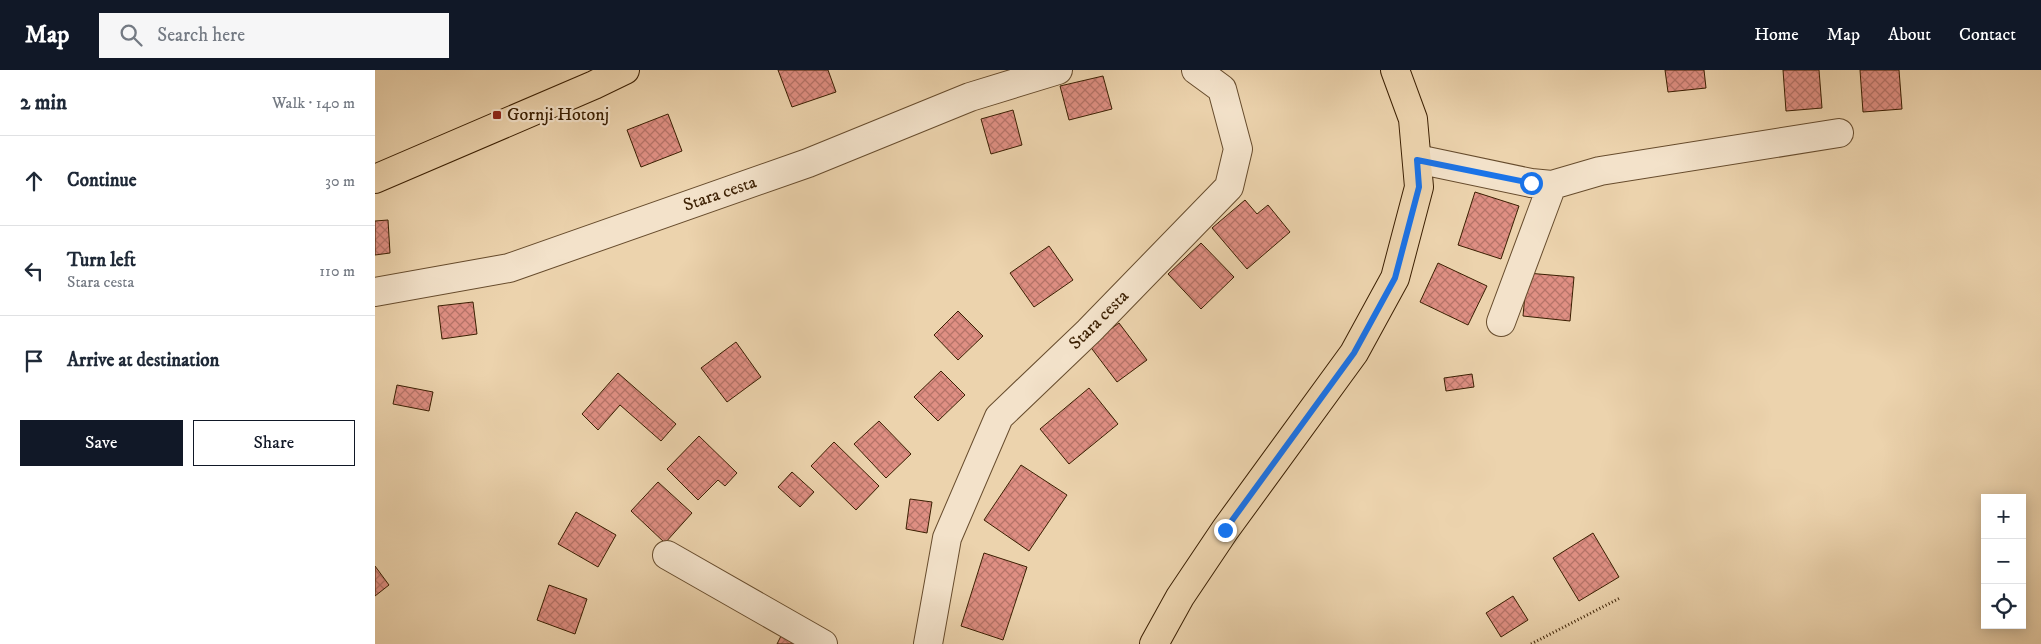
<!DOCTYPE html>
<html lang="en">
<head>
<meta charset="utf-8">
<style>
  body { margin:0; font-family:"IM FELL DW Pica",serif; background:#f6f6f7; color:#1f2937 }
  .controls { position:absolute; right:15px; bottom:15px; display:grid; overflow:hidden; border-radius:0px; box-shadow:0 2px 12px #0003 }
  .controls button { width:45px; height:45px; display:grid; place-items:center; padding:0; border:0; border-bottom:1px solid #e0e1e3; background:#fff; color:#1f2937; font:25px sans-serif }
  .stop { position:absolute; width:15px; height:15px; margin:-11px; border:4px solid #1a73e8; border-radius:50%; background:#fff }
  .stop.end { background:#1a73e8; border-color:#fff; box-shadow:0 1px 5px #0008 }
  .list { margin:0; padding:0; list-style:none }
  h2 { display:flex; justify-content:space-between; align-items:center; height:65px; margin:0; padding:0 20px; font-size:21px }
  h2 small { font-size:16px; font-weight:400; color:#747a83 }
  .list li { display:grid; grid-template-columns:32px 1fr auto; gap:15px; align-items:center; box-sizing:border-box; height:90px; padding:0 20px; border-top:1px solid #e0e1e3 }
  .list b { display:block; font-size:19px; white-space:nowrap }
  .list p { margin:0; font-size:16px; white-space:nowrap; color:#747a83 }
  .list em { font-size:16px; font-style:normal; color:#747a83 }
  .actions { display:flex; gap:10px; padding:15px 20px }
  .actions a { flex:1; padding:11px 0; border:1px solid #111827; border-radius:0px; text-align:center; font-size:18px; color:#111827 }
  .actions .main { background:#111827; color:#fff }
  .icon { flex:none; width:28px; height:28px; fill:none; stroke:currentColor; stroke-width:2; stroke-linecap:round; stroke-linejoin:round }
  .map { position:relative; flex:none; width:1666px; height:574px; overflow:hidden }
  header { display:flex; align-items:center; gap:30px; box-sizing:border-box; height:70px; padding:0 25px; background:#111827; color:#fff }
  header strong { font-size:24px }
  nav { display:flex; gap:28px; margin-inline-start:auto; font-size:18px }
  .search { width:350px; height:45px; background:#f6f6f7; display:flex; align-items:center; gap:12px; box-sizing:border-box; padding:0 18px; border-radius:0px; color:#747a83; font-size:19px }
  main { display:flex }
  aside { flex:1; background:#fff }
  .map>svg:first-child { display:block }
</style>
</head>
<body>
<header>
<strong>Map</strong>
<div class="search"><svg class="icon" aria-label="search" viewBox="0 0 24 24"><circle cx="10" cy="10" r="6"/><path d="M15 15l6 6"/></svg>Search here</div>
<nav><a>Home</a><a>Map</a><a>About</a><a>Contact</a></nav>
</header>
<main>
<aside>
<h2>2 min<small>Walk · 140 m</small></h2>
<ul class="list">
<li><svg class="icon" aria-label="ahead" viewBox="0 0 24 24"><path d="M12 20V5M6 11l6-6 6 6"/></svg><div><b>Continue</b></div><em>30 m</em></li>
<li><svg class="icon" aria-label="left" viewBox="0 0 24 24"><path d="M17 20v-9H6M10 6l-5 5 5 5"/></svg><div><b>Turn left</b><p>Stara cesta</p></div><em>110 m</em></li>
<li><svg class="icon" aria-label="arrive" viewBox="0 0 24 24"><path d="M6 21V4h12l-3 4 3 4H6"/></svg><div><b>Arrive at destination</b></div></li>
</ul>
<div class="actions"><a class="main">Save</a><a>Share</a></div>
</aside>
<div class="map">
<svg width="1666" height="574" viewBox="0 0 1666 574">
  <defs>
    <pattern id="building-cross-hatch" width="8" height="8" patternUnits="userSpaceOnUse" patternTransform="scale(1.25)"><rect width="8" height="8" fill="#df8f83"/><path d="M0 0l8 8M0 8l8-8" fill="none" stroke="#b67469"/></pattern>
  </defs>
  <rect width="100%" height="100%" fill="#ecd3ad"/>
  <filter id="stains"><feTurbulence type="fractalNoise" baseFrequency=".004" numOctaves="4"/><feColorMatrix values="0 0 0 0 .2 0 0 0 0 .09 0 0 0 0 .02 0 0 0 .5 -.17"/></filter>
  <radialGradient id="worn" r=".72"><stop offset=".6" stop-color="#630" stop-opacity="0"/><stop offset="1" stop-color="#630" stop-opacity=".3"/></radialGradient>
  <!-- building -->
  <path fill="url(#building-cross-hatch)" stroke="#3b1f02" d="M403,0H453L461,22L417,37Z
    M1290,0H1329L1331,18L1293,22Z
    M1408,0H1444L1447,38L1411,41Z
    M1485,0H1524L1527,39L1488,42Z
    M728,6L737,39L694,50L685,16Z
    M638,40L647,75L616,84L606,49Z
    M293,44L307,81L266,97L252,60Z
    M1100,122L1144,136L1126,189L1083,175Z
    M870,130L882,144L893,135L915,162L872,199L837,158Z
    M13,150L15,183L0,185V151Z
    M826,173L859,207L826,239L793,204Z
    M674,176L698,210L659,237L635,203Z
    M1063,193L1112,216L1093,255L1045,232Z
    M1152,203L1199,207L1195,251L1148,246Z
    M98,232L102,264L67,269L63,236Z
    M583,241L608,266L583,290L559,265Z
    M744,253L772,290L742,312L714,275Z
    M361,272L386,307L352,332L326,298Z
    M566,301L590,325L563,351L539,327Z
    M243,303L301,354L286,371L245,335L223,360L207,344Z
    M1097,304L1099,317L1071,321L1069,308Z
    M22,315L58,322L54,341L18,334Z
    M714,318L743,354L694,394L665,359Z
    M504,351L536,384L511,408L479,374Z
    M324,366L362,403L350,416L343,410L323,430L292,399Z
    M459,372L504,416L481,440L436,396Z
    M646,395L692,425L654,481L609,450Z
    M417,402L439,422L425,437L403,417Z
    M283,412L317,443L290,473L256,441Z
    M535,429L557,432L552,463L531,459Z
    M201,442L241,465L223,497L183,474Z
    M1218,463L1244,507L1204,531L1178,488Z
    M609,483L652,497L628,570L586,556Z
    M0,496L14,515L0,526Z
    M174,515L212,529L200,564L162,550Z
    M1138,526L1153,550L1126,567L1111,543Z
    M410,558L440,574H402Z"/>
  <g fill="none" stroke-linecap="round" stroke-linejoin="round">
    <defs>
      <path id="minor" d="M1042,89L1156,113L1177,115L1225,101L1464,63
        M0,222L134,198L433,93L595,27L683,0
        M1126,252L1177,115
        M292,485L448,574
        M553,574L572,468L624,347L714,261L854,117L863,79L847,19L821,0"/>
      <path id="major" d="M0,109L219,15L250,0
        M779,574L805,527L850,460L979,283L1020,208L1044,117L1038,49L1020,0"/>
    </defs>
    <!-- minor casing -->
    <use href="#minor" stroke="#674c2d" stroke-width="30"/>
    <!-- major casing -->
    <use href="#major" stroke="#3b1f02" stroke-width="30"/>
    <!-- path -->
    <path stroke="#3b1f02" stroke-width="3" stroke-dasharray="1 2.5" stroke-linecap="butt" d="M1156,574L1245,528"/>
    <!-- minor -->
    <use href="#minor" stroke="#f3e2ca" stroke-width="28"/>
    <!-- major -->
    <use href="#major" stroke="#ecd3ad" stroke-width="28"/>
  </g>
  <g fill="none" stroke-linecap="round" stroke-linejoin="round">
    <!-- route -->
    <path stroke="#1a73e8" stroke-width="6" d="M850,460L979,283L1020,208L1044,117L1042,90L1156,113"/>
  </g>
  <!-- markers -->
  <rect fill="#8f2418" stroke="#f3e2ca" stroke-width="2" x="117" y="40" width="10" height="10" rx="2.5"/>
  <g text-anchor="middle" dominant-baseline="central" stroke-width="4.5" stroke-linejoin="round" paint-order="stroke">
    <!-- poi labels -->
    <g font-size="18" fill="#3b1f02" stroke="#f3e2ca" text-anchor="start">
      <text x="132" y="45">Gornji Hotonj</text>
    </g>
    <!-- street labels -->
    <g font-size="18" fill="#3b1f02" stroke="#f3e2ca">
      <text transform="translate(345 124) rotate(-19)">Stara cesta</text>
      <text transform="translate(724 250) rotate(-45)">Stara cesta</text>
    </g>
  </g>
  <rect width="100%" height="100%" filter="url(#stains)"/>
  <rect width="100%" height="100%" fill="url(#worn)"/>
</svg>
<div class="controls">
<button>+</button>
<button>−</button>
<button><svg class="icon" aria-label="locate" viewBox="0 0 24 24"><circle cx="12" cy="12" r="6"/><path d="M12 2v4M12 18v4M2 12h4M18 12h4"/></svg></button>
</div>
<div class="stop" style="left:1156px;top:113px"></div>
<div class="stop end" style="left:850px;top:460px"></div>
</div>
</main>
</body>
</html>
